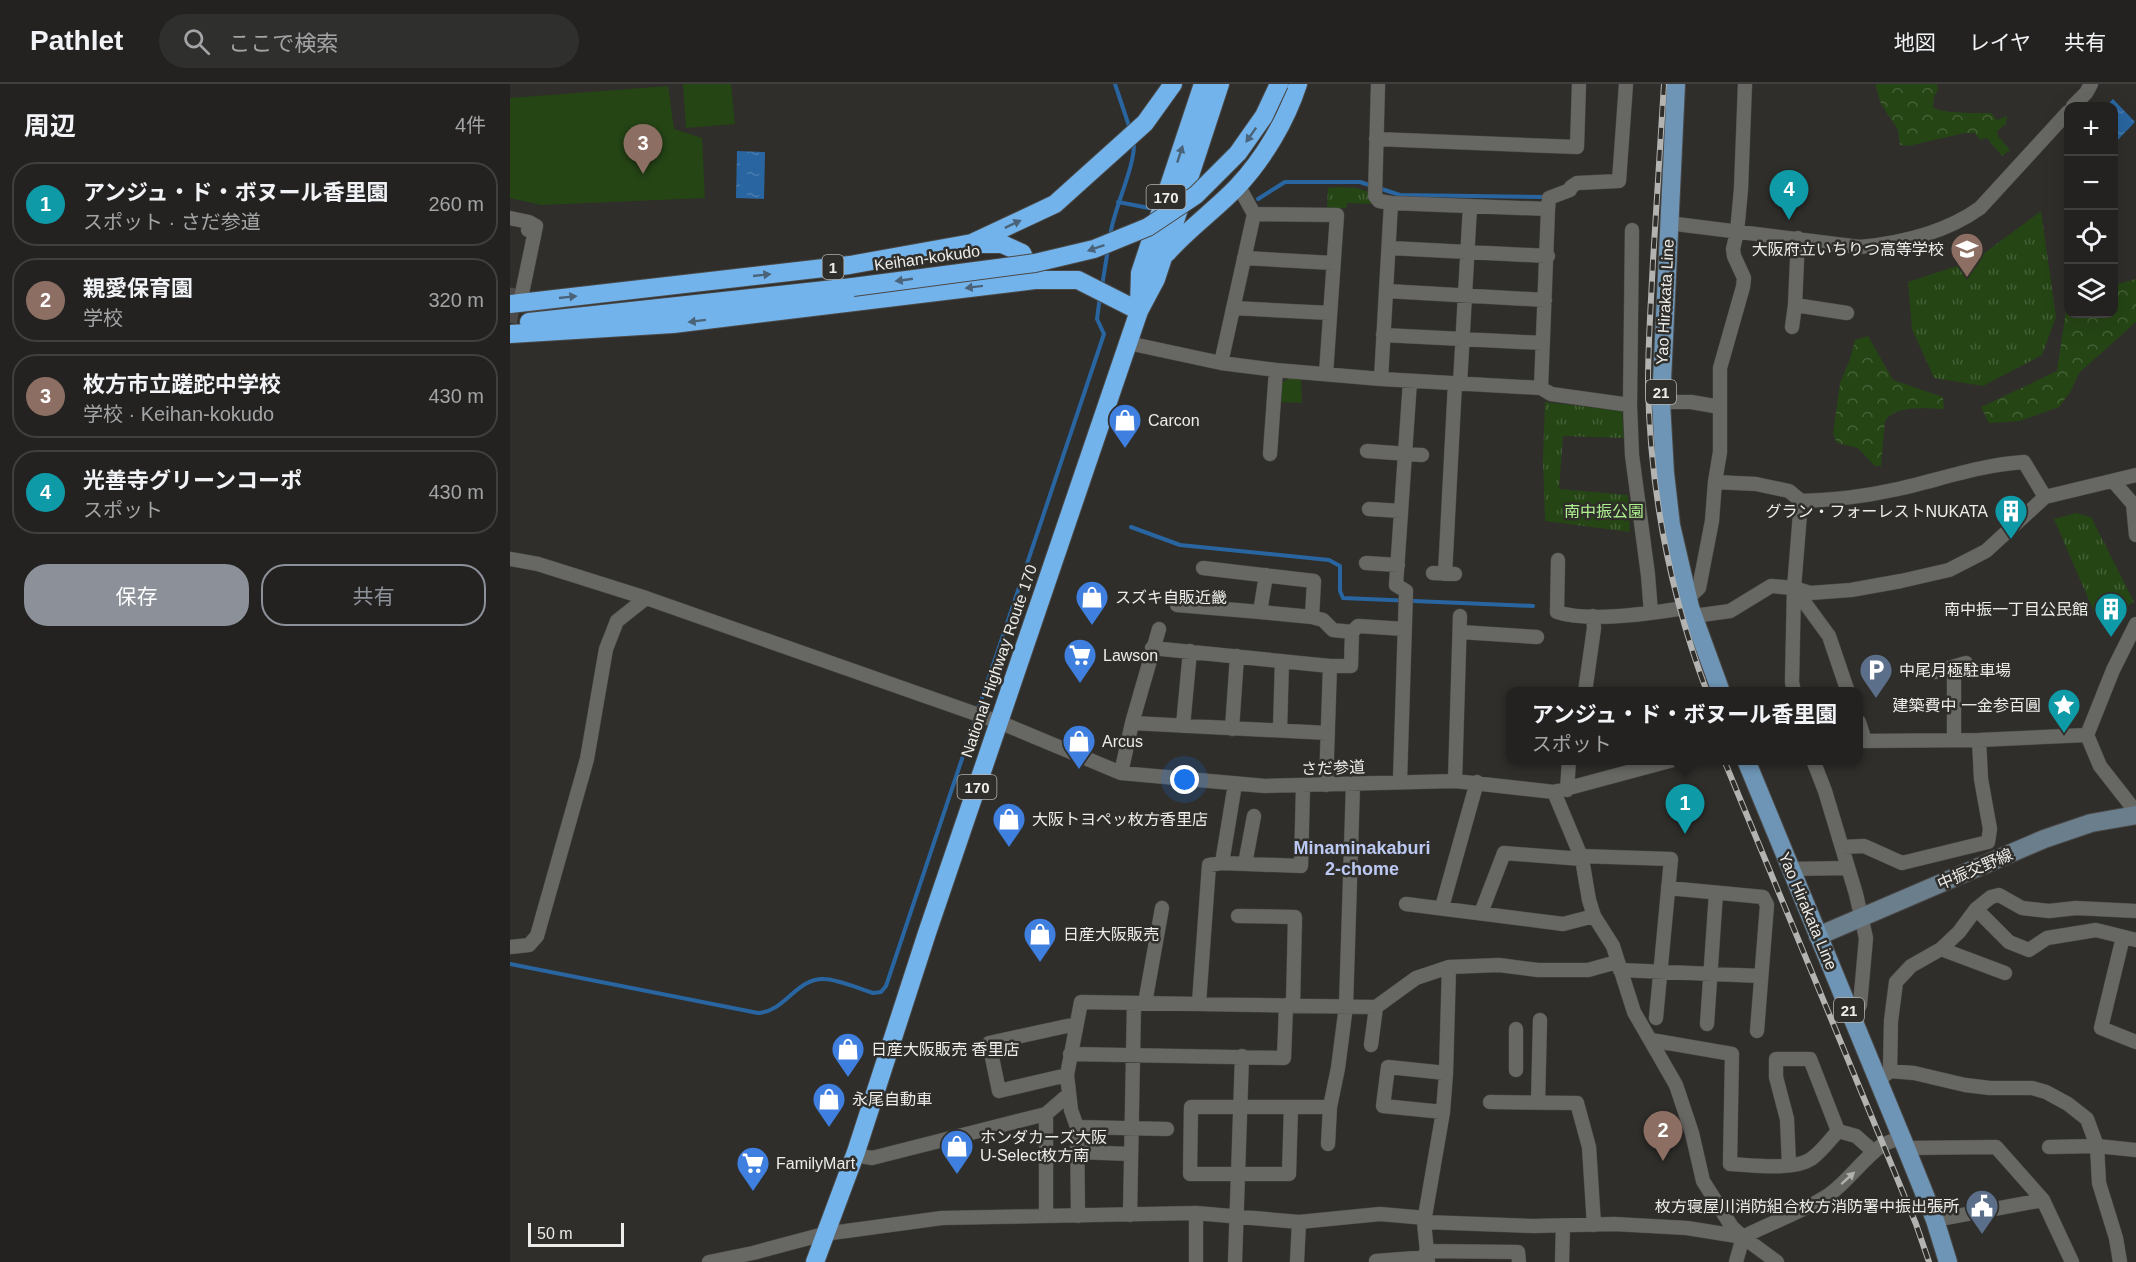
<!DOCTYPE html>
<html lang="ja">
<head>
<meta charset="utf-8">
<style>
  body { margin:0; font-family:Helvetica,"Noto Sans JP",sans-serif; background:#2f2f2d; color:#f1f3f6 }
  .controls { position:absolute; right:18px; top:18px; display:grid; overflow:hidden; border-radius:12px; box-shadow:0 6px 24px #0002 }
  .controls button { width:54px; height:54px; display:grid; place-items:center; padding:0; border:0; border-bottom:2px solid #403f3e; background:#232220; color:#f1f3f6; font:30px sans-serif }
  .scale { position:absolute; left:18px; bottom:15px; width:96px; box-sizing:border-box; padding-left:6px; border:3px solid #ececea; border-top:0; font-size:16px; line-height:21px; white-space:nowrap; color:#ececea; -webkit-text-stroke:4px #2f2e2b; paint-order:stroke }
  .you { position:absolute; left:675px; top:696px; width:21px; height:21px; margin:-15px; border:4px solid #fff; border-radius:50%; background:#1a73e8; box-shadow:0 0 0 9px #1a73e833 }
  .badge { display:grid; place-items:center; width:39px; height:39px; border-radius:50%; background:#8c9099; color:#fff; font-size:20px; font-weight:700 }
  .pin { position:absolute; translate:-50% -50px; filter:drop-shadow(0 2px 3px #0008) }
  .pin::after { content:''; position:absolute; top:32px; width:21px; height:18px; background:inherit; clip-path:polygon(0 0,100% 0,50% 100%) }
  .popup { position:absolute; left:996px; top:603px; width:357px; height:78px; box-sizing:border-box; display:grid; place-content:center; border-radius:12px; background:#232220; filter:drop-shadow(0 2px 4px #0005); font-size:20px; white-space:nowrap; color:#a3a4a5 }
  .popup b { font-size:22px; color:#f1f3f6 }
  .popup::after { content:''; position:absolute; left:50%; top:100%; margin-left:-12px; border:12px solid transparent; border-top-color:#232220 }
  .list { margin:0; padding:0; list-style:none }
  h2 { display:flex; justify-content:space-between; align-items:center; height:78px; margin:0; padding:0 24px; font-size:26px }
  h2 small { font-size:20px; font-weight:400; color:#a3a4a5 }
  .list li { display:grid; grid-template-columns:39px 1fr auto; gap:18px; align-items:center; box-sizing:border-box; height:84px; margin:0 12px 12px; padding:0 12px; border:2px solid #403f3e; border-radius:24px }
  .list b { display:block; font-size:22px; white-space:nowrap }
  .list p { margin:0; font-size:20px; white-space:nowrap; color:#a3a4a5 }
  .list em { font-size:20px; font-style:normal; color:#a3a4a5 }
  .actions { display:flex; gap:12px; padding:18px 24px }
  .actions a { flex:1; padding:14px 0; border:2px solid #8c9099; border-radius:24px; text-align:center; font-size:21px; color:#8c9099 }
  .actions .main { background:#8c9099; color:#fff }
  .icon { flex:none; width:33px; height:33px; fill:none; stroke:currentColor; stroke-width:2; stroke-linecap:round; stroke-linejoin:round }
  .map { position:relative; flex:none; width:1626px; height:1178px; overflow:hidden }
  header { display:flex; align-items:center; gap:36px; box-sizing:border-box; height:84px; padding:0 30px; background:#232220; border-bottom:2px solid #403f3e }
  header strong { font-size:28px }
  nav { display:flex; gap:33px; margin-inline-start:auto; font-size:21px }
  .search { width:420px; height:54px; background:#2f2f2d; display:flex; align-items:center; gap:15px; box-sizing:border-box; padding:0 21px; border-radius:33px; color:#a3a4a5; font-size:22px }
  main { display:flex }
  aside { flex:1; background:#232220 }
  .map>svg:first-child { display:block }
</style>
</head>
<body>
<header>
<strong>Pathlet</strong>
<div class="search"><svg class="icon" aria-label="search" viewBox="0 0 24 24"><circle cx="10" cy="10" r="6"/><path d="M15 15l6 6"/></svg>ここで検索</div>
<nav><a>地図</a><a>レイヤ</a><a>共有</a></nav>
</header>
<main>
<aside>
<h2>周辺<small>4件</small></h2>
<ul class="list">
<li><span class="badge" style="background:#0f9aa8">1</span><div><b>アンジュ・ド・ボヌール香里園</b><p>スポット · さだ参道</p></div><em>260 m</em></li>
<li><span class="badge" style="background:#8d6e63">2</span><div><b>親愛保育園</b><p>学校</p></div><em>320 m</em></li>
<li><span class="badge" style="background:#8d6e63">3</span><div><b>枚方市立蹉跎中学校</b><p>学校 · Keihan-kokudo</p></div><em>430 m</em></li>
<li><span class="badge" style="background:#0f9aa8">4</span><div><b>光善寺グリーンコーポ</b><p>スポット</p></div><em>430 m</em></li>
</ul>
<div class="actions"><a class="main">保存</a><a>共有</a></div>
</aside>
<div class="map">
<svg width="1626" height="1178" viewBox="0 0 1626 1178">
  <defs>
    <pattern id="forest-crowns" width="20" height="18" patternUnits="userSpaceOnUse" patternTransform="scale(1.5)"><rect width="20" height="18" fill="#254515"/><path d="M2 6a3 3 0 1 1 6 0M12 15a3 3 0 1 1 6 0" fill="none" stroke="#456037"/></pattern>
    <pattern id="park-tufts" width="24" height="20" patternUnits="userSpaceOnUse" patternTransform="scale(1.5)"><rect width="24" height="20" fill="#254515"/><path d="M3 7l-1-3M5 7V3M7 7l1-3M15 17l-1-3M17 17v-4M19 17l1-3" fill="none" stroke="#456037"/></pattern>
    <pattern id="water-ripples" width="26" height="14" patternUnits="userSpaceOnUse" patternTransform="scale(1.5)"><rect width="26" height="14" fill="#2966a1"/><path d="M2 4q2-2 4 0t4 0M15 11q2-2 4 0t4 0" fill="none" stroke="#487cae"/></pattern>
  </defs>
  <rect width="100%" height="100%" fill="#2f2e2b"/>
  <!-- grass -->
  <path fill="#254515" d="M173,0H221L225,40L176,44Z
    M158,2L164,45L192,54L195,114L31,121L0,114V14Z"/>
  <!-- forest -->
  <path fill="url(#forest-crowns)" d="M1365,0H1427L1428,5L1424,13L1423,23C1431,30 1469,29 1481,29L1487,36L1497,32L1496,40L1487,47L1488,52L1500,66L1492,72L1477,54L1470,56L1465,49H1455L1398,62L1390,61L1388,46L1371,20Z
    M1626,195V238L1569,289L1561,307L1549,323L1510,337L1479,339L1471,323L1547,287L1558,213V230H1604V201Z
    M1358,252L1383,296L1433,313L1434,325C1415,325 1387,320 1375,337L1371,382H1365L1348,364L1327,359L1323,350L1330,299L1340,275L1345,256Z"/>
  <!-- park -->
  <path fill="url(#park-tufts)" d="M829,103L846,104L862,109V120L837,119L836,124H817L818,104Z
    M1531,127L1546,233L1532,271L1473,302L1424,294L1402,245L1398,198L1465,176Z
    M780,293L791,294L792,319L770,318L772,299Z
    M1035,318L1112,327L1114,354L1053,352L1049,405L1118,411L1120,448L1035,437L1033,376Z
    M1566,429L1581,433L1624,518L1588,537L1544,435Z"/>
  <!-- water -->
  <path fill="url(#water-ripples)" d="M1603,15L1625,38L1604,60V22H1596Z
    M227,67L255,68L254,115L226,114Z"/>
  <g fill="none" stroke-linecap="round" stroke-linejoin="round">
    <!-- stream -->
    <path stroke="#2966a1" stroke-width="4" d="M605,0L620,45
      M748,115L775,98H850L890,111L1034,113
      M608,118L639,124
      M600,152C604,123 625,84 624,58
      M592,202L598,165
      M621,443L670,461L819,476L830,482V507L833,514L1023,522
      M468,626L594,250L587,235L590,212
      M0,880L248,929C275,928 286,894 314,895C327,895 350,905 363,909L371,908L376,902L466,633"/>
    <!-- street-tunnel -->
    <path stroke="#4b4a48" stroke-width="14" stroke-dasharray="14 7" stroke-linecap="butt" d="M0,239L6,202"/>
    <defs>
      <path id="street" d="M868,0L865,112L869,117L881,119L1038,125L1031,304
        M1563,22L1576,9L1581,0
        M866,55L1067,63L1069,0
        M1038,125L1039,114L1060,106L1061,103L1067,99L1109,97L1116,0
        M744,130L827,131L816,290
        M0,134L19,138L18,146
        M1158,139L1350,163C1392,159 1435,149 1470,124L1558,28
        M1122,146L1120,321L1122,371L1138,491L1141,529
        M880,164L1038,172
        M734,174L823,179
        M877,207L1035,216
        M10,219L26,142L19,138
        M1285,221L1337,229
        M723,224L820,229
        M1282,243L1285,221L1288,154
        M873,251L1033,259
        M618,259L711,279L766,286L871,295L1031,304L1041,310L1120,321
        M711,279L744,130L728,101
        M871,295L881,119
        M950,300L960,122
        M1151,318H1181L1210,323
        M857,367L912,371
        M760,370L766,286
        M1603,397L1623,420L1626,451
        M1205,398L1246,400L1279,407L1291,417C1322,416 1352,413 1383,406C1426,397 1468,381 1514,378L1535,413L1626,391
        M859,425L891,427
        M0,475L28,480L136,514L489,638L611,689L755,702L945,697L1044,708L1163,676
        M1048,476L1047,528C1080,539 1145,529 1180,523
        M856,479L888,481
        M923,489L945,490
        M935,490L945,299
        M756,491L750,528L802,533
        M1284,504L1319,552L1338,608
        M1179,513L1189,504L1202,437L1205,398L1210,368V284L1233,203L1234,194L1224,172L1223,165L1227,148L1231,105L1235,0
        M667,521L750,528
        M1184,532L1220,527L1261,502L1284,504L1300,509L1341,506L1391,497L1439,486L1476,467L1535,413
        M842,548L848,542L894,545
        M950,548L1027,553
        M642,564L820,582H841L842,548L823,546L813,536L802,533L804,497L693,484
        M1444,583V655
        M1425,588L1456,579
        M1075,608L1084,544L1083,532
        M1284,608L1282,598L1284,504L1291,417
        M1349,638L1355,657
        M622,639L818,649
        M673,642L680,567
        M722,645L727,572
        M770,646L772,577
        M1577,651L1603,586L1626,540
        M1349,657L1469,656L1577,651L1590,682L1626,728
        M1303,676L1315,707L1346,810L1356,854L1350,921L1343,934
        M611,689L622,639L649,545
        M890,697L896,507L886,501L900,297
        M945,697L950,532
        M816,701L820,582
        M1057,706L1059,676
        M1044,708L1072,775L1079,816L1084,832L1103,862L1124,928L1166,1001L1182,1049L1193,1097L1222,1143L1233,1153
        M1332,763L1354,762L1392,779L1478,758L1480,745L1471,695L1469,656
        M1070,772L1161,775L1146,934
        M712,779L791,782L793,703
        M735,780L744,732
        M1280,785L1338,784
        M1158,804L1253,813L1257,821L1247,947
        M896,820L1053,840L1084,832
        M932,823L967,698
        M1466,825L1499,858L1519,866L1537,854L1586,846L1626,856
        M971,829L994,769L1072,775
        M728,832L785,833L783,921
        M1613,853L1591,944L1626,958
        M0,863L19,861L27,852L77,675L96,565L107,537L136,514
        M1431,865L1495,889
        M1110,886L1251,892
        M635,919L652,824
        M689,919L699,781L712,779L725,700
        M1197,940L1206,809
        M1141,956L1222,970L1220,1080C1241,1081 1283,1087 1301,1075C1311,1068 1319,1057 1328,1047
        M861,961L866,923
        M560,970L774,974L776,921
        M1006,986V945
        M1380,987L1381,937L1386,898L1401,882L1431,865L1449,848L1466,825L1481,813L1489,811L1512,824L1539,827L1566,824L1626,827
        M557,991L489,1007L479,959L566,940
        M1369,996L1380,987L1404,989L1455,1001L1480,1004H1522L1536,1008L1558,1020L1577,1035L1587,1062L1589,1099L1606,1154L1610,1178
        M980,1018L1067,1019L1079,1063L1084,1141
        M1028,1019L1030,936
        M781,1023L779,1090H680L681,1023H820
        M933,1028L873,1022L878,983L936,989
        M536,1030V1132
        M567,1043L657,1045
        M818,1060L820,1023L828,984L836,922L843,701
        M1539,1063L1587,1062L1626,1066
        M1396,1064L1486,1063L1533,1116L1562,1178
        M567,1068L621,1070
        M345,1071L362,1074L536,1030L559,1010
        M1279,1081L1277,1035L1266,993V975H1300L1328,1047L1346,1052L1364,1068
        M620,1131L624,919
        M568,1132L567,1043L561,1026L557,991L571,918L866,923L906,894L939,883L989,881L1028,886H1078L1107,878
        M1425,1136L1533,1116
        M914,1138L1024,1142L1104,1140L1177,1144L1233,1153L1267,1178
        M916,1167L1008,1168L1009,1178
        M866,1177L918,1173
        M199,1178L243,1169L314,1150L432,1134L686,1129L789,1138L870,1130L916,1134
        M686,1178V1129
        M725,1178L732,972
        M787,1178L789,1138
        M918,1178L914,1138L933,1028L936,989L939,883
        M1052,1178L1053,1142
        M1226,1178L1233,1153C1262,1138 1293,1128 1320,1110C1339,1096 1352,1076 1371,1062C1377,1058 1385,1056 1392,1054"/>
      <path id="secondary" d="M1308,852L1534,755L1581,739L1626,731"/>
      <path id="primary" d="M1166,0L1151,318L1155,389L1161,441L1180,523L1211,608
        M1236,676L1396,1064L1425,1136L1438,1178"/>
      <path id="highway" d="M467,160H492L512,169L524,194
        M657,169C678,145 705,126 727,103C754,74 776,37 788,0
        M0,220L340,181L462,159L545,120L635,39L663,0
        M629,222L630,189L693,0
        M19,238L343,203
        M0,250L163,240L525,196H568L629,227
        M305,1178L346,1068L417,849L629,227L646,195L710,0"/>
    </defs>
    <!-- street casing -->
    <use href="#street" stroke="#4a4947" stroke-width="15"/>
    <!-- secondary casing -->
    <use href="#secondary" stroke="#4a4947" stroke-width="20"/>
    <!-- primary casing -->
    <use href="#primary" stroke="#4a4947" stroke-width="20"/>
    <!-- highway casing -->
    <use href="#highway" stroke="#4a4947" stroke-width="20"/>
    <!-- street -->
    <use href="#street" stroke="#676763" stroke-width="14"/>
    <!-- secondary -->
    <use href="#secondary" stroke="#6b7e8c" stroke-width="18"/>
    <!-- primary -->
    <use href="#primary" stroke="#6e95b5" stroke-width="18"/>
    <!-- highway -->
    <use href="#highway" stroke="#73b3ec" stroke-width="18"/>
    <defs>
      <path id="rail" d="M1154,0C1150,59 1147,118 1143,177C1141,218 1138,259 1138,300C1140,405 1160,510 1197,608
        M1214,676L1406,1140L1419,1178"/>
    </defs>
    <!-- rail casing -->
    <use href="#rail" stroke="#b3b3b1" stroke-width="6"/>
    <!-- rail -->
    <use href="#rail" stroke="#2f2e2b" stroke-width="4" stroke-dasharray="11" stroke-linecap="butt"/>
    <defs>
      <path id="highway-bridge" d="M343,203L525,179L584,165L638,143L686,111L728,69L754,32L769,0"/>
    </defs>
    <!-- highway-bridge casing -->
    <use href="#highway-bridge" stroke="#4a4947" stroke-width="20" stroke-linecap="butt"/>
    <!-- highway-bridge -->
    <use href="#highway-bridge" stroke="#73b3ec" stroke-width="18"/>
  </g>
  <!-- one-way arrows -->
  <defs><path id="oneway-solid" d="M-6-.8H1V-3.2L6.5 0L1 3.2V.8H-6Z" transform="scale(1.5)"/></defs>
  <g fill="#4a6378">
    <use href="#oneway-solid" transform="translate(741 51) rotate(125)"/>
    <use href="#oneway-solid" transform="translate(670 70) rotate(-72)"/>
    <use href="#oneway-solid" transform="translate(503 140) rotate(-25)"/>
    <use href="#oneway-solid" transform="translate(586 164) rotate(161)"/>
    <use href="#oneway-solid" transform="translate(252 191) rotate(-6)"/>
    <use href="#oneway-solid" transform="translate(394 196) rotate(172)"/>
    <use href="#oneway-solid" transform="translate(464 203) rotate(173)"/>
    <use href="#oneway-solid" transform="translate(58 213) rotate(-6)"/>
    <use href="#oneway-solid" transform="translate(187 237) rotate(173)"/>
  </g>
  <use fill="#b0b0ad" href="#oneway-solid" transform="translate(1338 1094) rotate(-42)"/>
  <!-- icons -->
  <defs>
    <symbol id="school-pin" viewBox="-11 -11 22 30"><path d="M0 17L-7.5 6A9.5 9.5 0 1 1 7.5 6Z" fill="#8d6e63" stroke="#2f2e2b"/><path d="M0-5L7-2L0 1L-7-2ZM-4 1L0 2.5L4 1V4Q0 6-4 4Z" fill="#fff"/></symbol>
    <symbol id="shop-pin" viewBox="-11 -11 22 30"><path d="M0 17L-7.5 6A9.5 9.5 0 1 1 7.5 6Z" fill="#3f7fe0" stroke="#2f2e2b"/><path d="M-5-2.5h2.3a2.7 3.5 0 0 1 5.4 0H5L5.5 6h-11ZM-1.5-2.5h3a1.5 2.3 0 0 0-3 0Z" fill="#fff"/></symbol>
    <symbol id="building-pin" viewBox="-11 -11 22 30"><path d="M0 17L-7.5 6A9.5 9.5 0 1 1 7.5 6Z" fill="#0f9aa8" stroke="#2f2e2b"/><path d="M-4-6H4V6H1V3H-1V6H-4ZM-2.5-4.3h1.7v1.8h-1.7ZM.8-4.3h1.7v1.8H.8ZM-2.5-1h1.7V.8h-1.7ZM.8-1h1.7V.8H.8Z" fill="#fff"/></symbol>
    <symbol id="supermarket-pin" viewBox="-11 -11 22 30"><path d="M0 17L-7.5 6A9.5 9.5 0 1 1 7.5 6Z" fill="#3f7fe0" stroke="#2f2e2b"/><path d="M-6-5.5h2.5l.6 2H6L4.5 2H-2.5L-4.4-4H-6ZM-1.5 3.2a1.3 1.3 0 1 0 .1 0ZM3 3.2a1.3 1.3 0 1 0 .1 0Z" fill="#fff"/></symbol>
    <symbol id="parking-pin" viewBox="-11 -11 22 30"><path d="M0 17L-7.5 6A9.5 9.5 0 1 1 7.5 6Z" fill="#5c6f8a" stroke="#2f2e2b"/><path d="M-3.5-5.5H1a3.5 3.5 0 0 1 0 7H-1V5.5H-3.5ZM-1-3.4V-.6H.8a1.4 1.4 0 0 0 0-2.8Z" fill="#fff"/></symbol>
    <symbol id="sight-pin" viewBox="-11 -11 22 30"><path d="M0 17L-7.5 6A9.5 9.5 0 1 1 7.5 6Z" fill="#0f9aa8" stroke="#2f2e2b"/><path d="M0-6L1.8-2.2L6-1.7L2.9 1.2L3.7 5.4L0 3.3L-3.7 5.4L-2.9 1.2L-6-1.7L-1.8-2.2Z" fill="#fff"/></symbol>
    <symbol id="civic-pin" viewBox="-11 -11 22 30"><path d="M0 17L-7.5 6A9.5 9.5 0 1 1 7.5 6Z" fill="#5c6f8a" stroke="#2f2e2b"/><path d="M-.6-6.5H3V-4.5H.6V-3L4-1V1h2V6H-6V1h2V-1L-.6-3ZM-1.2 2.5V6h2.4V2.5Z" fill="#fff"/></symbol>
  </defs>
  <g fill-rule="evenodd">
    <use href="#school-pin" x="1438" y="146" width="38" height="52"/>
    <use href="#shop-pin" x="596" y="317" width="38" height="52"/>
    <use href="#building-pin" x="1482" y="408" width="38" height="52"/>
    <use href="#shop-pin" x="563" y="494" width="38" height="52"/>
    <use href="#building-pin" x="1582" y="506" width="38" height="52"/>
    <use href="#supermarket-pin" x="551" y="552" width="38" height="52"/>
    <use href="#parking-pin" x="1347" y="567" width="38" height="52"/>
    <use href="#sight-pin" x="1535" y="602" width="38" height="52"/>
    <use href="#shop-pin" x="550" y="638" width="38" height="52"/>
    <use href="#shop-pin" x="480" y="716" width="38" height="52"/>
    <use href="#shop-pin" x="511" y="831" width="38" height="52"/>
    <use href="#shop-pin" x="319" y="946" width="38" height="52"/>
    <use href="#shop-pin" x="300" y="996" width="38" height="52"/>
    <use href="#shop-pin" x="428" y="1043" width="38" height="52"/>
    <use href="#supermarket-pin" x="224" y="1060" width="38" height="52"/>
    <use href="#civic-pin" x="1453" y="1103" width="38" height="52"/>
  </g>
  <g text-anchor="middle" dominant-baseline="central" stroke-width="5" stroke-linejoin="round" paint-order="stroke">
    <!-- shield labels -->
    <g fill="#2f2e2b" stroke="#b3b3b1" stroke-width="1.5">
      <rect x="636.5" y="101" width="39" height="24" rx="4.5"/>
      <rect x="312.5" y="171" width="21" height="24" rx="4.5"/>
      <rect x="1136" y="296" width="30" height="24" rx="4.5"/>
      <rect x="447.5" y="691" width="39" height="24" rx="4.5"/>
      <rect x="1324" y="914" width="30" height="24" rx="4.5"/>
    </g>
    <g font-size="15" font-weight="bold" fill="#ececea">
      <text x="656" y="113">170</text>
      <text x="323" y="183">1</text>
      <text x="1151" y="308">21</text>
      <text x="467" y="703">170</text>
      <text x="1339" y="926">21</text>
    </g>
    <!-- poi labels -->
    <g font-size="16" fill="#ececea" stroke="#2f2e2b" text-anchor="start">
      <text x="1434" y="165" text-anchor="end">大阪府立いちりつ高等学校</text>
      <text x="638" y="336">Carcon</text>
      <text x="1478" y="427" text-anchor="end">グラン・フォーレストNUKATA</text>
      <text x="605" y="513">スズキ自販近畿</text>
      <text x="1578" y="525" text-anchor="end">南中振一丁目公民館</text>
      <text x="593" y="571">Lawson</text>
      <text x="1389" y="586">中尾月極駐車場</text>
      <text x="1531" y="621" text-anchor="end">建築費中 一金参百圓</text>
      <text x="592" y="657">Arcus</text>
      <text x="522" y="735">大阪トヨペッ枚方香里店</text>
      <text x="553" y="850">日産大阪販売</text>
      <text x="361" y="965">日産大阪販売 香里店</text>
      <text x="342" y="1015">永尾自動車</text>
      <text x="470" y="1053">ホンダカーズ大阪<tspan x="470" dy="18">U-Select枚方南</tspan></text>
      <text x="266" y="1079">FamilyMart</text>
      <text x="1449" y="1122" text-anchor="end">枚方寝屋川消防組合枚方消防署中振出張所</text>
    </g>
    <!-- street labels -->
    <g font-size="16" fill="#ececea" stroke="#2f2e2b">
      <text transform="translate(417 174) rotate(-8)">Keihan-kokudo</text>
      <text transform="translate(1155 218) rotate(-87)">Yao Hirakata Line</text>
      <text transform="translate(489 577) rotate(-71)">National Highway Route 170</text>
      <text transform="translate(823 684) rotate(-2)">さだ参道</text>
      <text transform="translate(1465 785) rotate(-23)">中振交野線</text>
      <text transform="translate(1298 827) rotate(67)">Yao Hirakata Line</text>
    </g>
    <!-- park labels -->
    <g font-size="16" fill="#aef08f" stroke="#2f2e2b">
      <text x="1094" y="427">南中振公園</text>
    </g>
    <!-- neighbourhood labels -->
    <g font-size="18" font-weight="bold" fill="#bcc9f3" stroke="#2f2e2b">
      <text x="852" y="764">Minaminakaburi<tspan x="852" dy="21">2-chome</tspan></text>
    </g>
  </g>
</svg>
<div class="controls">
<button>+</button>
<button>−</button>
<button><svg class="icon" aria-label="locate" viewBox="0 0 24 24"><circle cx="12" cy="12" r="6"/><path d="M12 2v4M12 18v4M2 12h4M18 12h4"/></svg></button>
<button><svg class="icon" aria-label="layers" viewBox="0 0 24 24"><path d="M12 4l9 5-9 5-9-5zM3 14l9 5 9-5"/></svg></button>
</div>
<div class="scale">50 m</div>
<div class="you"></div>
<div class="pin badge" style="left:1175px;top:750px;background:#0f9aa8">1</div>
<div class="popup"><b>アンジュ・ド・ボヌール香里園</b>スポット</div>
<div class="pin badge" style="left:1153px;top:1077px;background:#8d6e63">2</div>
<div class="pin badge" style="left:133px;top:90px;background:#8d6e63">3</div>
<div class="pin badge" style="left:1279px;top:136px;background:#0f9aa8">4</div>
</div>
</main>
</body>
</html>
